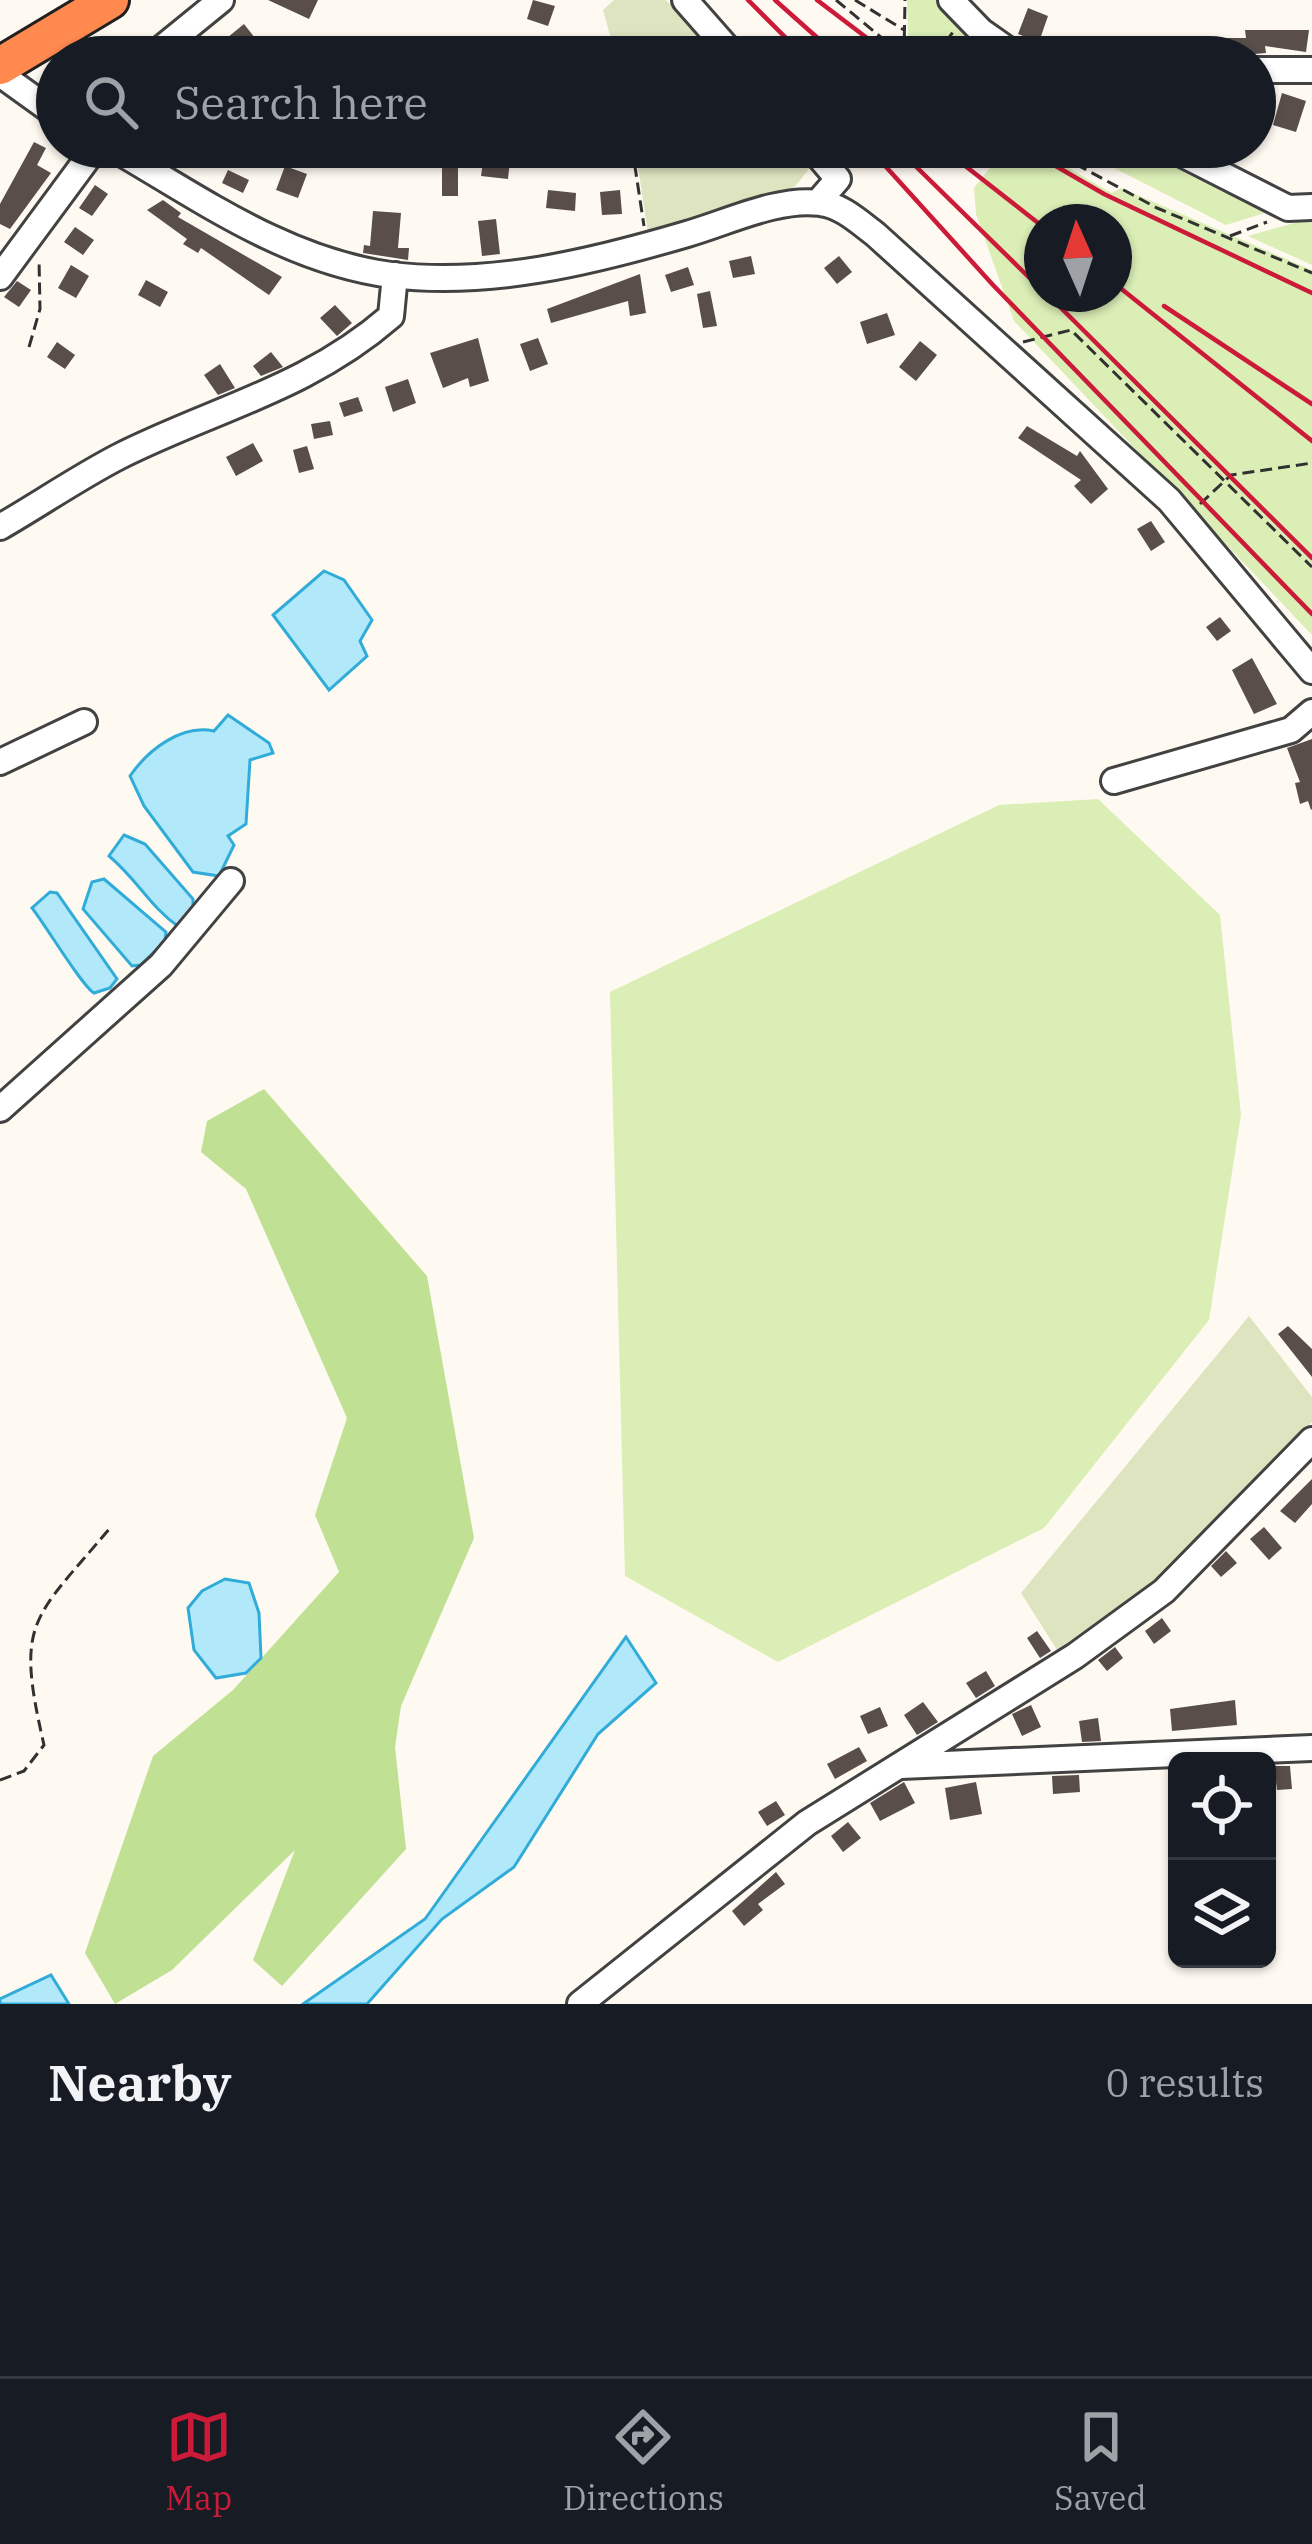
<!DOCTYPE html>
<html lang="en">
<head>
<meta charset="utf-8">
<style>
  body { margin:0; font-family:"IBM Plex Serif",serif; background:#242831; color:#f1f3f6 }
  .controls { position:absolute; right:36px; bottom:36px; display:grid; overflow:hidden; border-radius:18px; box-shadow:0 3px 9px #0004 }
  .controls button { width:108px; height:108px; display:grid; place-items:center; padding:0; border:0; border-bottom:3px solid #363941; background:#171b24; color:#f1f3f6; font:60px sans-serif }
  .compass { position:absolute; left:1024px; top:204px; width:108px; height:108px; border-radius:50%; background:#171b24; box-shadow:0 3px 9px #0004; rotate:357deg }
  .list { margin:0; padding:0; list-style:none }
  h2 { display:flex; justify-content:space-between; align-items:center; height:156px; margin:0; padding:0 48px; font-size:51px }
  h2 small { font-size:39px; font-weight:400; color:#9ea1a6 }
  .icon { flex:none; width:66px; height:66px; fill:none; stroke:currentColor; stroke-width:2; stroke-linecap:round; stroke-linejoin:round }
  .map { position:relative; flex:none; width:1312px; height:2004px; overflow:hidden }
  .search { position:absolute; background:#171b24; box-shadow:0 3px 9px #0004; left:36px; right:36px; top:36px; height:132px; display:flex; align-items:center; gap:30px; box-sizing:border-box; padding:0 42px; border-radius:66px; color:#9ea1a6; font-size:45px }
  .sheet { height:372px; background:#171b24 }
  nav { display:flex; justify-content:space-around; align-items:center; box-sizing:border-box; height:168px; border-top:3px solid #363941; background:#171b24; font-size:33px; color:#9ea1a6 }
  nav a { display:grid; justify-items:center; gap:6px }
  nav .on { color:#cc1a39 }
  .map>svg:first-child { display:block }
</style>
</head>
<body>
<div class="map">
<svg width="1312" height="2004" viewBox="0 0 1312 2004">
  <rect width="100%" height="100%" fill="#fffaf1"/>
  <!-- green -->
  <path fill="#daeeb6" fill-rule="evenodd" d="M907,0H937L974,41L958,53L932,55L908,35Z
    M973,147H1032L1112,193L1121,188L1312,270V635L1014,321L976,214L974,188L993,164ZM1042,222H1114V294H1042Z
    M1073,147H1148L1268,212L1226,225Z
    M1312,218V265L1248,236Z
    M1098,799L1220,915L1241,1115L1209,1320L1044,1528L778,1662L625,1576L610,992L999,805Z"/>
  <!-- forest -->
  <path fill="#c0e094" d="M264,1089L427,1276L474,1538L401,1706L395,1747L406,1849L282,1986L253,1960L295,1850L172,1970L115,2004L85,1953L153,1756L233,1690L339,1572L315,1515L347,1418L246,1189L201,1152L207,1121Z"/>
  <!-- cemetery -->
  <path fill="#dde4bf" d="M614,0H666L717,57H616L603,10Z
    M635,147H798L813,164L792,190L648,233Z
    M1249,1316L1312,1397V1422L1166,1573L1059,1653L1021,1593Z"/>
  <!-- water -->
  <path fill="#b1e9fb" stroke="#31acd9" stroke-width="3" d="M324,571L344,580L372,620L360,641L367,656L329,690L273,615Z
    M228,715L269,743L273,753L250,760L246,824L228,836L234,845L219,876L193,872L144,806L130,776C148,750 181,724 214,731Z
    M124,835L145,844L193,899V911L179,927C149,906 137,879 109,856Z
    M104,879L166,932L165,941L141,965L132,966L83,909L92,882Z
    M50,892L57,893L117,979L110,988L94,993C81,985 47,927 32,908Z
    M225,1579L249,1583L259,1613L261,1658L246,1673L216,1678L194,1650L188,1608L202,1591Z
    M626,1637L656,1683L598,1734L514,1867L442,1919L367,2004H303L425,1919Z
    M51,1975L69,2004H0V1999Z"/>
  <!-- building -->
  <path fill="#594e4a" d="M268,0H318L309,19Z
    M533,0L555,6L548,26L527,19Z
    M1028,8L1048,16L1039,42L1018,34Z
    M244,24L259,43L235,57L222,42Z
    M1245,30H1309L1306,52L1265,46L1266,53L1219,57V38H1246Z
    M1282,93L1306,101L1296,132L1273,125Z
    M34,142L46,148L37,165L51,173L10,229L0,224V204Z
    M189,147H230L224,162Z
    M485,148L511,151L508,179L481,176Z
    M285,166L307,174L298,198L276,190Z
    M442,167H458V196H442Z
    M228,170L249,180L243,193L222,183Z
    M95,185L108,194L92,216L79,208Z
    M548,190L576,193L575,211L546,208Z
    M620,190L622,214L602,215L600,192Z
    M163,200L181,213L178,217L282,277L269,295L201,248L198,253L183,244L187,239L147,210Z
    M373,211L401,213L398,248H409L408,260L363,253L364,245L370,246Z
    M496,219L500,254L482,256L478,221Z
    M75,227L94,240L83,255L64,242Z
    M751,256L755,274L733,278L729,261Z
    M839,256L852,272L837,284L824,268Z
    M71,265L89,276L76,298L58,288Z
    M688,267L694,285L671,292L665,275Z
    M640,274L646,313L630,316L628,301L551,323L547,309Z
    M146,280L168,292L160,307L138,295Z
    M17,281L31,290L19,307L4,297Z
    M710,291L717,326L703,328L697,294Z
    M335,305L352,323L337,336L320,318Z
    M887,313L895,335L867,344L860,322Z
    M478,338L489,381L470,387L468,378L443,388L430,353Z
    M538,338L548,364L530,371L520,344Z
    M920,341L937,355L916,381L899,367Z
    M57,342L75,355L65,369L47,357Z
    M271,352L283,367L261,376L253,366Z
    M220,364L235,388L218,395L204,375Z
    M408,379L416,403L393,412L385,387Z
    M358,397L363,411L344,417L339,403Z
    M330,421L333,435L314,439L311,424Z
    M1027,426L1077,456L1080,451L1108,489L1091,504L1074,486L1081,480L1018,438Z
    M253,443L263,461L236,476L226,457Z
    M307,446L314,469L299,473L293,450Z
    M1151,521L1165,542L1151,551L1137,529Z
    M1220,617L1231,631L1217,641L1206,627Z
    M1252,658L1277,704L1254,714L1232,670Z
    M1312,739V809L1311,810L1308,801L1300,804L1295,783L1300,782L1287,748Z
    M1288,1326L1312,1349V1377L1278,1334Z
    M1312,1479V1504L1295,1523L1280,1511Z
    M1264,1527L1282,1548L1269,1560L1250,1539Z
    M1226,1551L1237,1563L1221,1577L1211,1566Z
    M1162,1618L1171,1631L1154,1644L1145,1631Z
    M1037,1631L1051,1651L1040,1658L1027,1638Z
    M1115,1647L1123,1658L1107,1671L1098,1660Z
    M986,1671L995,1686L976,1698L966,1683Z
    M1235,1700L1237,1725L1172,1731L1170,1709Z
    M923,1702L938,1722L917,1735L904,1715Z
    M1031,1705L1041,1727L1022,1736L1012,1714Z
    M880,1707L888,1726L868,1734L860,1716Z
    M1098,1718L1101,1741L1082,1742L1079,1721Z
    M859,1747L867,1761L835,1779L827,1764Z
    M1274,1766H1290L1292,1789L1277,1790Z
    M1079,1775L1080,1792L1053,1794L1052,1776Z
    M904,1782L915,1803L880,1821L870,1803Z
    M976,1782L982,1814L950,1820L945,1788Z
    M776,1801L785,1815L767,1826L758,1812Z
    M848,1822L861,1838L843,1852L831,1836Z
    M776,1872L785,1884L758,1904L763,1910L744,1926L732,1911Z"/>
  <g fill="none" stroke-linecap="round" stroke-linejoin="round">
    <defs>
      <path id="minor" d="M685,0L735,57
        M951,0L981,31L1018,57
        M151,57L221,0
        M1255,70H1312
        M0,74L57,115
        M111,147C201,199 286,261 391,275C490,287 592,262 687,234C726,223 779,197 820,203C841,205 859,222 875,234L1169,500L1312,671
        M811,147L838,179L818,202
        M1168,147L1288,208L1312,207
        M0,277L96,147
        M0,527C40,504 79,477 120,456C216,408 307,389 391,316L395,275
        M0,762L84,722
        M1114,781L1291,730L1312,712
        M0,1109L161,965L231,881
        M901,1766L1312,1748
        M580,2004L807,1823L1075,1656L1164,1591L1312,1440"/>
      <path id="highway" d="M0,66L110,0"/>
    </defs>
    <!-- minor casing -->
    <use href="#minor" stroke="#424242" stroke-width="30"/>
    <!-- highway casing -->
    <use href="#highway" stroke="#202020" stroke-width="42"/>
    <!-- path -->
    <path stroke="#313131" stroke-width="3" stroke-dasharray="12 6" stroke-linecap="butt" d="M836,0L905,57
      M855,0L904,30
      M904,55L905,0
      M935,57L953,32
      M942,57L971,50
      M632,147L644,226
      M1044,147L1157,208L1312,273
      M1230,236L1267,222
      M1023,342L1071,330L1312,567
      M29,347L40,309L39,259
      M1200,504L1231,475L1312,463
      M0,1780L24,1771L44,1745C15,1620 32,1621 110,1528"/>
    <!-- minor -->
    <use href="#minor" stroke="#fff" stroke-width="24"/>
    <!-- highway -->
    <use href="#highway" stroke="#ff894f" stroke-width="36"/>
    <!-- rail -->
    <path stroke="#cc1a39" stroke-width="4.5" d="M748,0L805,57
      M775,0L839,57
      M817,0L892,57
      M868,147L993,285L1312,614
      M896,147L1042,290
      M941,147L1042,226
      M1023,147L1104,194L1312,293
      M1114,283L1312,441
      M1047,294L1312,558
      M1164,306L1312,404"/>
  </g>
</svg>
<div class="controls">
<button><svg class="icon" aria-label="locate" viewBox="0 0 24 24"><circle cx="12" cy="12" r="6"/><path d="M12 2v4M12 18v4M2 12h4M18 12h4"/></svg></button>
<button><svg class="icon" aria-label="layers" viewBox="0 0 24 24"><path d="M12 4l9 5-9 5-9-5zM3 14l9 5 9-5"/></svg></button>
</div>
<svg class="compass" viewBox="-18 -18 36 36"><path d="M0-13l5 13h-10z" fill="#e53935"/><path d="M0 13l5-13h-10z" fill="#9ea1a6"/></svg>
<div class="search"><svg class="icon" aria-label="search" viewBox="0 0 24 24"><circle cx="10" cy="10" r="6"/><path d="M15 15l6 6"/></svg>Search here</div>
</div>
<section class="sheet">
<h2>Nearby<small>0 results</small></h2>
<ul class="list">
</ul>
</section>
<nav>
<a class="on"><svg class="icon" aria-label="map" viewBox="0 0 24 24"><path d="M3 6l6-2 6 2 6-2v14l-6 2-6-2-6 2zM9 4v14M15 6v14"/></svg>Map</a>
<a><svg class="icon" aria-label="directions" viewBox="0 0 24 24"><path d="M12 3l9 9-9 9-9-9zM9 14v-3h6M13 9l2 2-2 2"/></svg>Directions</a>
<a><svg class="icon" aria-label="saved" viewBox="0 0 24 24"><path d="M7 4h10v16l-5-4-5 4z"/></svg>Saved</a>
</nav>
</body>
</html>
